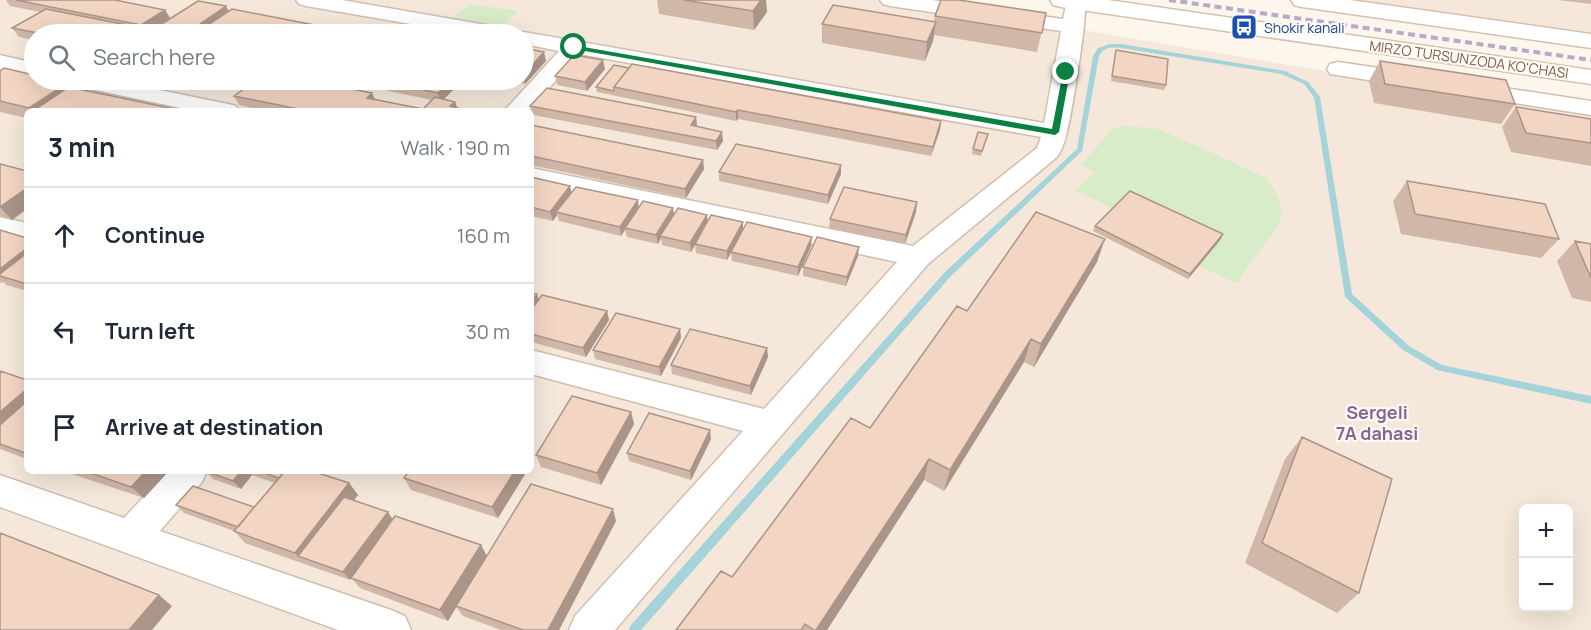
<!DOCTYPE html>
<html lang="en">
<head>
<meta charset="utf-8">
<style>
  body { margin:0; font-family:Manrope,sans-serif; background:#f6f6f7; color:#1f2937 }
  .controls { position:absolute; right:18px; bottom:18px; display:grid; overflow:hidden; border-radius:9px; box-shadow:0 6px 24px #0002 }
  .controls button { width:54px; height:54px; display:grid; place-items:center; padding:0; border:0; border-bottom:2px solid #e0e1e3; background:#fff; color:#1f2937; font:30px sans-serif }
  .stop { position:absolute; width:18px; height:18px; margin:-14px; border:4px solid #0b8043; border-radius:50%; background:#fff }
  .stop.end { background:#0b8043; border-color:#fff; box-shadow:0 2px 6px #0008 }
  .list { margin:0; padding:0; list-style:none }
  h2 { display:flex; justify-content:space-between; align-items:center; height:78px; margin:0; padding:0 24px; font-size:26px }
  h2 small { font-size:20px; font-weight:400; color:#747a83 }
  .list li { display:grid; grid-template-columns:39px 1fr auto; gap:18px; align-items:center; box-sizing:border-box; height:96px; padding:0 24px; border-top:2px solid #e0e1e3 }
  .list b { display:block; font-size:22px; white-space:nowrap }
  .list em { font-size:20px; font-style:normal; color:#747a83 }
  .icon { flex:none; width:33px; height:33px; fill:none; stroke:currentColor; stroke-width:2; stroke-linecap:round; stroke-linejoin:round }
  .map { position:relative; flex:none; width:1591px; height:630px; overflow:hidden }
  .search { position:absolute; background:#fff; box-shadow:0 6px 24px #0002; left:24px; top:24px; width:510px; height:66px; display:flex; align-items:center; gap:15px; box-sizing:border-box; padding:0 21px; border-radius:33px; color:#747a83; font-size:22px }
  .panel { position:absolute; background:#fff; box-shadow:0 6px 24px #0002; left:24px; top:108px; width:510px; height:366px; border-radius:9px }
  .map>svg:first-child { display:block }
</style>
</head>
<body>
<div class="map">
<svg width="1591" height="630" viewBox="0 0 1591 630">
  <rect width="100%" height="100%" fill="#fdf6ec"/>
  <!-- residential -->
  <path fill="#f5e8da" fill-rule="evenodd" d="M0,0H906L1591,116V630H0ZM34,34H524V80H34ZM27,111H531V471H27ZM1524,508H1568V608H1524Z
    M1302,0H1591V41Z"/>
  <!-- green -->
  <path fill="#d8ecc9" d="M469,4L518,11L503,26L453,18Z
    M1125,126L1159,129L1267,178L1280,201L1282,214L1279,225L1236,283L1198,266L1114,209L1075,190L1095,172L1081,165L1113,128Z"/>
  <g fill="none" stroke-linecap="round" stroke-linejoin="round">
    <!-- stream -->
    <path fill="#a5d3da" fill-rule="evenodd" d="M1110,44H1121L1285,71L1308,82L1320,97L1352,294L1409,346L1442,365L1591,396V404L1437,370L1403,350L1345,297L1314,97L1304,84L1281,74L1121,48C1112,47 1104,47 1099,56L1082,151L951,276L641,630H629L630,626L945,272L1077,149L1093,56L1098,48Z"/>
    <defs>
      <path id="street" d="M296,0H342L503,28L511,29L514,34H469L306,6L299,4Z
        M880,0H932L1063,19L1067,0H1085C1088,13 1072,113 1067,132C1065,141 1062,150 1057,157L928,264L615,630H569L575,616L743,431L531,374V350L764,409L897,262L531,184V168L913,246L1037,148L1041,137L579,54L529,111H504L559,51L524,44V34H516L524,32L1044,123L1061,31L890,6L883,4Z
        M0,55L34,63V77L0,69Z
        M1338,62L1413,73L1421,75L1424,80L1421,85L1413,87L1330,74L1327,69L1330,64Z
        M70,80H111L228,104L236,106L240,111H195L81,87L73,85Z
        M1472,83L1591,101V115L1464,95L1460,90L1464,85Z
        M0,217L27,223V241L0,235Z
        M168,471H207L202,482L160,531L391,610L405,616L411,630H338L0,507V475L124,518Z"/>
      <path id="secondary" d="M1050,0H1108L1591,70V84L1061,7L1053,5Z
        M1291,0H1350L1591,34V48L1302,7L1294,5Z"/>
    </defs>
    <!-- street casing -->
    <use href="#street" stroke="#d1beb0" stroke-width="3"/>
    <!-- secondary casing -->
    <use href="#secondary" stroke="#d6c0b0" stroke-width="3"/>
    <!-- street -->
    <use href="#street" fill="#fff" fill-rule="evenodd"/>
    <!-- secondary -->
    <use href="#secondary" fill="#fff" fill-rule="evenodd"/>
    <!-- rail -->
    <path stroke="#b9a8c9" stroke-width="4" stroke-dasharray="7 4.5" stroke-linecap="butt" d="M1169,0L1591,60"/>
  </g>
  <!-- wall -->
  <path fill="#d1b7a8" d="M6,0H115L165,10L170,18L151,30L160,32L157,27L229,11L318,33L316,34H34V40L19,37L12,28L40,12L10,6Z
    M657,0H766L767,12L754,30L659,14Z
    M1558,0H1591V4Z
    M1046,13L1037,52L934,35L933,41L925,61L822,43V24L934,21L935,16Z
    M1116,50L1166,85L1164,90L1111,81Z
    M546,61L525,84L503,80H524Z
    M1380,61L1515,104L1501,124L1374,103L1369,81Z
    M614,65L941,121L940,130L931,156L738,119L736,121L597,92L596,87Z
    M605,69L587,91L557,85L555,76Z
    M0,70L69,82L73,88L184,111H27V118L0,112Z
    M388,80H463L444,99L455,102L457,108L468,111H267L239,105L234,96L372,93L374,99L423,109L432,100L388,91L385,82Z
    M530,106L696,117L697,127L723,141L717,150L533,115Z
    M1516,107L1591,119V166L1511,152L1502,127Z
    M531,125L703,160L704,169L686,198L531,165Z
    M987,138L981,156L972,154L973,149Z
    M0,164L12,220L0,217Z
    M719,172L841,174L828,204L719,181Z
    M531,177L570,186L572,193L639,207L673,208L674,215L708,222H743V230L811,246L798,276L732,261L731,253L727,260L696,253L695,245L691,252L662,245L661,238L658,244L627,237L625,230L621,236L559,221L557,215L553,221L531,216Z
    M1407,181L1559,239L1541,258L1401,234L1393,201Z
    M916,212L905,244L829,228L830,219Z
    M1095,226L1221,239L1188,279L1093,231Z
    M0,230L27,238V291L6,285L4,282L2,283L0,282Z
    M1575,241L1591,244V302L1572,298L1557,261Z
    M858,256L846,286L803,276V267Z
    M1097,262L1034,367L1024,362L944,491L924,480L827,630H676L732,577L870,428L967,311Z
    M531,293L537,294L538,300L607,311L609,320L586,357L531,342Z
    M680,329L681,338L661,376L595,359L593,350Z
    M767,348L768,357L751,395L672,374L671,365Z
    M0,371L27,380V459L0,449Z
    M631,412L634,424L601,485L541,467L536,455Z
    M1302,437L1359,593L1337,613L1245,563L1285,459Z
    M711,439L691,480L629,461L627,453Z
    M66,471H169L144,498L69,473Z
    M205,471H312L349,483L358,495L354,500L393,519L487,555L616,521L559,630H501L463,616L456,607L448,621L360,588L351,578L350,580L245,543L234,531L184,513L176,505L254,507L275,483L252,475L241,489L213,479Z
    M527,471L498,518L411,490L404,478Z"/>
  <!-- shaded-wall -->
  <path fill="#aa9588" d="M761,0H766L767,12L754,30L753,11Z
    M226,6L231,15L202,34H188L187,33Z
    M165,10L170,18L146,33L141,25Z
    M936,22L933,41L925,61L927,42Z
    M314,25L318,33L316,34H301Z
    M544,52L546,61L525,84L524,74Z
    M603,60L605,69L587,91L585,82Z
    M452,80H463L441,102L438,93Z
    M69,82L78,95L54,111H31L29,108Z
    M372,93L376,102L367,98Z
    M455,102L458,110L450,106Z
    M738,110V119L736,121V112Z
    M696,117L697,126L692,134L691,125Z
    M941,121L940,130L931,156L933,147Z
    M722,132L723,141L717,150L716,141Z
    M703,160L704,169L686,198L685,189Z
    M841,165V174L828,204V195Z
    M570,186L572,195L556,212L557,215L553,221L550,212Z
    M27,188V209L12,220L0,207Z
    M638,200L639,209L625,228V230L621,236L620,227Z
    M917,202L916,212L905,244L906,235Z
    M673,208L674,217L660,236L661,238L658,244L656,235Z
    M707,215L708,224L695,244V245L691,252L690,243Z
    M743,222V231L727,260V251Z
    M1223,234L1221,239L1188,279L1190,274Z
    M812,237L811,246L798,276V267Z
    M1105,239L1097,262L1034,367L1041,344Z
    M859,247L858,256L846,286L847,277Z
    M27,248V264L0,276V269Z
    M537,294L540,303L531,315V302Z
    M607,311L609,320L586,357L583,348Z
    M680,329L681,338L661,376L659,367Z
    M1031,339L1024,362L944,491L950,470Z
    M767,348L768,357L751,395L750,386Z
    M27,389V413L0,437V412Z
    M631,412L634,424L601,485L597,473Z
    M710,430L711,439L691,480L690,471Z
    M929,459L924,480L827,630H816Z
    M146,471H169L144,498L131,487Z
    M241,471H249L252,475L241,489L233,481Z
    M515,471H527L498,518L492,507Z
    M349,483L358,495L308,560L298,556L295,553Z
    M613,509L616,521L559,630H548Z
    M388,512L393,520L350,580L343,572Z
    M481,545L487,556L448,621L440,610Z
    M159,595L172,606L152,630H129Z"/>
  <!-- building -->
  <path fill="#f3d5c3" stroke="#aa9588" stroke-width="1.5" d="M16,0H115L165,10L141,25Z
    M684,0H761L753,11Z
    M941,0H959L1046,13L1042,33L935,16Z
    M198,1L226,6L187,33L157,27Z
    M833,5L936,22L927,42L822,24Z
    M46,9L172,34H43L12,28Z
    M232,9L314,25L301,34H194Z
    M413,26L438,31L435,34H403Z
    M524,48L544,52L524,74Z
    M1116,50L1168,59L1166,85L1112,76Z
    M574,55L603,60L585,82L555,76Z
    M1380,61L1506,80L1515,104L1385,84Z
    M632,64L941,121L933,147L738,110L736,112L614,87Z
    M614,65L629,68L614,87V91L596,87Z
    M4,68L34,75V80H55L69,82L29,108L0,101V71Z
    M256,80H304L372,93L367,98L423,109L435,97L455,102L450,106L468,111H308L234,96Z
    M388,80H452L438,93L385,82Z
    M69,87L184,111H33Z
    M547,88L696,117L691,125L722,132L716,141L530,106Z
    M1516,107L1591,119V143L1526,133Z
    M531,125L703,160L685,189L531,156Z
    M978,132L988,134L982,151L973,149Z
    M736,144L841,165L828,195L719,172Z
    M0,164L27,171V188L0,207Z
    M531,177L570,186L550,212L531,207Z
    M1407,181L1545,204L1559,239L1415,214Z
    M576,187L638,200L620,227L556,212Z
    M844,187L917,202L906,235L830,219Z
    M1130,191L1223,234L1190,274L1095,226Z
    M643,201L673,208L656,235L625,228Z
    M678,208L707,215L690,243L660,236Z
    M1036,212L1105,239L1041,344L1031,339L950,470L929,459L816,630H814L805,624L801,630H676L721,571L732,577L851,418L870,428L957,306L967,311Z
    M711,215L743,222L727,251L695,244Z
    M747,222L812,237L798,267L731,252Z
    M0,230L27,238V248L0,269Z
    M817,237L859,247L847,277L803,267Z
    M1575,241L1591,244V278Z
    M27,253V284L0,276V274Z
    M531,293L537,294L531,302Z
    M542,295L607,311L583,348L531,334V310Z
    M616,313L680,329L659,367L593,350Z
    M690,329L767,348L750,386L671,365Z
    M0,371L27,380V389L0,412Z
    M572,396L631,412L597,473L536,455Z
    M27,401V452L25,453L0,444V425Z
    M649,413L710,430L690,471L627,453Z
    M1302,437L1392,479L1359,593L1262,543Z
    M85,471H146L131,487Z
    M205,471H241L233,481Z
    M258,471H285L279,478Z
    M285,471H312L349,483L295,553L234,531Z
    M409,471H515L492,507L404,478Z
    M531,484L613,509L548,630H523L456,606Z
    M193,486L254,507L238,527L176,505Z
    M344,497L388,512L343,572L298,556Z
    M395,516L481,545L440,610L351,578Z
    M0,533L159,595L129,630H0Z"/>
  <!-- route -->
  <path fill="#0b8043" d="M572,45L1052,129L1063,72L1066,70L1070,72L1059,132L1055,135L574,49Z"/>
  <!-- icons -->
  <defs>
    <symbol id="bus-square" viewBox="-11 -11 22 22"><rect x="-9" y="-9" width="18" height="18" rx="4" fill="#1a4fb4" stroke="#fffaf3"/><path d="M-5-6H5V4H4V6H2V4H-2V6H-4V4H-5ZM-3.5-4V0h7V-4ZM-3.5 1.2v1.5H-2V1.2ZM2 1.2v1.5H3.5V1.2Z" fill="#fff"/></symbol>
  </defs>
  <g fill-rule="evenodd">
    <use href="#bus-square" x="1229" y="12" width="30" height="30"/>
  </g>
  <g text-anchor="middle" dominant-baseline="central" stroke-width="4.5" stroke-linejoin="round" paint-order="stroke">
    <!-- far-transit labels -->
    <g font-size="14" fill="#164399" stroke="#fffaf3" text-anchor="start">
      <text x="1264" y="27">Shokir kanali</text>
    </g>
    <!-- far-street labels -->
    <g font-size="14" fill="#7a5c4d" stroke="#fffaf3">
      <text transform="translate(1469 59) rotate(8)">MIRZO TURSUNZODA KO'CHASI</text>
    </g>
    <!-- neighbourhood labels -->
    <g font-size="18" font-weight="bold" fill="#846695" stroke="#fffaf3">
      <text x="1377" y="412">Sergeli<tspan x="1377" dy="21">7A dahasi</tspan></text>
    </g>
  </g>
</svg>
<div class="controls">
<button>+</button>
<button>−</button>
</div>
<div class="stop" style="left:574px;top:47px"></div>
<div class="stop end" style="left:1066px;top:72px"></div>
<div class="search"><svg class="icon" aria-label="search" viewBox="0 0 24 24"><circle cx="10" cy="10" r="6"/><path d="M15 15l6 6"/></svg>Search here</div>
<section class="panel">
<h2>3 min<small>Walk · 190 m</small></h2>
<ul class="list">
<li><svg class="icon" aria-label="ahead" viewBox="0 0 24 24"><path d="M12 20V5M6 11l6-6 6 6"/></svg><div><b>Continue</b></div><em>160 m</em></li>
<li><svg class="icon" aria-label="left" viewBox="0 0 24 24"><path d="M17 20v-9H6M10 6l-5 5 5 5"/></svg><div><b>Turn left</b></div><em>30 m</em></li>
<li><svg class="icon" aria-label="arrive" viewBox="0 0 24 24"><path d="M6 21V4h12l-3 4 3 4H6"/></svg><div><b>Arrive at destination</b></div></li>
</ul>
</section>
</div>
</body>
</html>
